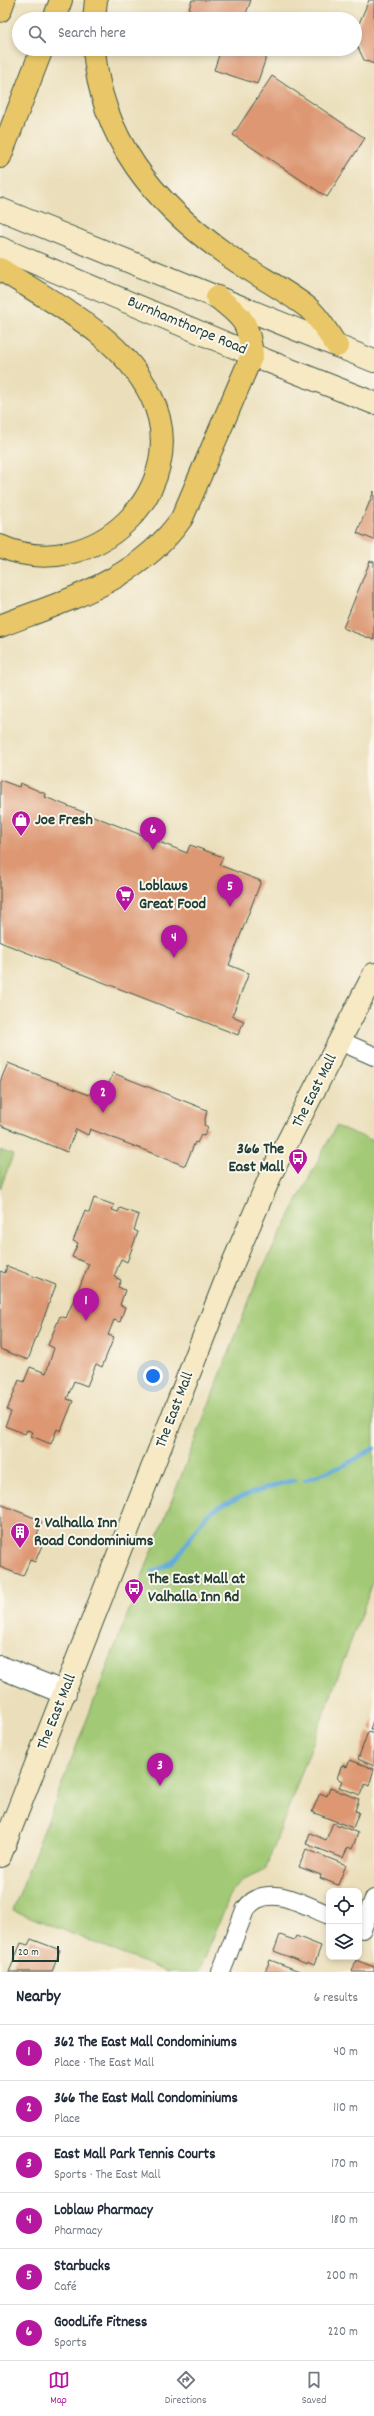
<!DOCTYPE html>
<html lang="en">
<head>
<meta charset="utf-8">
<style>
  body { margin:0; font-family:Dekko,sans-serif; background:#f2f2f3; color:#1f2937 }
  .controls { position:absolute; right:12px; bottom:12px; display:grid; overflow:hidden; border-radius:8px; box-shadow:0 2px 6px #0003 }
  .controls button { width:36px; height:36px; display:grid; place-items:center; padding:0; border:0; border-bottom:1px solid #e0e1e3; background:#fff; color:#1f2937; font:20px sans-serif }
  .scale { position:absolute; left:12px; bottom:10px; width:47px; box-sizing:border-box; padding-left:4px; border:2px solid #1f3d34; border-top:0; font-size:11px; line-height:14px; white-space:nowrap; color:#1f3d34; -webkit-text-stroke:3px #fbf7ec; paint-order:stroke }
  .you { position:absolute; left:153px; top:1376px; width:14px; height:14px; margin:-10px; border:3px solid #fff; border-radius:50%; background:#1a73e8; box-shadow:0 0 0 6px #1a73e833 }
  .badge { display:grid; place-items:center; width:26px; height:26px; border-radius:50%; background:#b5179e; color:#fff; font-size:13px; font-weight:700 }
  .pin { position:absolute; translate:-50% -33px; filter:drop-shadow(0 1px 2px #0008) }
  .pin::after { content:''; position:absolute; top:21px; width:14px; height:12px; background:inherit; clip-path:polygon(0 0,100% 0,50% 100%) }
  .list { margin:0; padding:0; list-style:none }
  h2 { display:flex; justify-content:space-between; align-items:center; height:52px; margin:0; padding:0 16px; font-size:17px }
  h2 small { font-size:13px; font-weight:400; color:#747a83 }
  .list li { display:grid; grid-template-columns:26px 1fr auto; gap:12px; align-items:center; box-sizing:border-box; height:56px; padding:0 16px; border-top:1px solid #e0e1e3 }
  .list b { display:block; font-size:15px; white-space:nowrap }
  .list p { margin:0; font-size:13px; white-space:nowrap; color:#747a83 }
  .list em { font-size:13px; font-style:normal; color:#747a83 }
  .icon { flex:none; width:22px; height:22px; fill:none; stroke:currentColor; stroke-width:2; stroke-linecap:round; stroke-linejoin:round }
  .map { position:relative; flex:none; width:374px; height:1972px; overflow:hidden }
  .search { position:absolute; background:#fff; box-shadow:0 2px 6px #0003; left:12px; right:12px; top:12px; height:44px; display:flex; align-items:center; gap:10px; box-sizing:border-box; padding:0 14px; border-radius:22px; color:#747a83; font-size:15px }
  .sheet { height:388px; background:#fff }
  nav { display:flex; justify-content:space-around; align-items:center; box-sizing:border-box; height:56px; border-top:1px solid #e0e1e3; background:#fff; font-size:11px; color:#747a83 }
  nav a { display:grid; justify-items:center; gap:2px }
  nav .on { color:#b5179e }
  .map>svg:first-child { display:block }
</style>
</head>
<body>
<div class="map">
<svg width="374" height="1972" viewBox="0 0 374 1972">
  <rect width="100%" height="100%" fill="#fbf7ec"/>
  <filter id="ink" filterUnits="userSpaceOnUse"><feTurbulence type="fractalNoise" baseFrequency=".025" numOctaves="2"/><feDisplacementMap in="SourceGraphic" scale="8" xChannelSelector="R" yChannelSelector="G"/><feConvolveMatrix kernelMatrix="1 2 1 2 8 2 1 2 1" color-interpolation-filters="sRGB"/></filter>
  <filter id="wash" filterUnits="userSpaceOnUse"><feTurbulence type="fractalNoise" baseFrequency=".012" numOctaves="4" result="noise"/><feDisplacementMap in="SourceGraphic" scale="16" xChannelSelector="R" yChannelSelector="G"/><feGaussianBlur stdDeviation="0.9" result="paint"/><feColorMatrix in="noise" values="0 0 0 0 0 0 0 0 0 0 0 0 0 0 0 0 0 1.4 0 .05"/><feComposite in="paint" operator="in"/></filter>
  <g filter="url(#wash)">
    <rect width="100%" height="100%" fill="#ebdfbb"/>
    <!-- green -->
    <path fill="#a2c975" stroke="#608354" d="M336,1126L374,1141V1580L265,1870L242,1881L231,1893L199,1972H167L13,1910L259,1275Z
      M0,1150L13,1155L0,1189Z"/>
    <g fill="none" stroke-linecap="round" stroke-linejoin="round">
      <!-- stream -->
      <path stroke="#66acdc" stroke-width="4.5" d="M305,1480L345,1465L374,1448
        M152,1571C183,1564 188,1535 207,1515C221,1501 274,1485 295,1480"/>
    </g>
    <g id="blocks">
      <!-- building -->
      <path fill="#dd9873" d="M192,0H251L244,19H208L188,12Z
        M369,0H374V64L364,60L355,41V33Z
        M221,49H269L257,84L214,70Z
        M272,76L365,138L327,197L233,135Z
        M374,491V540L357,533Z
        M370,561L374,562V640L343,628Z
        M0,780L19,787L20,783L46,794L45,797L187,853L190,845L223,857L219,865L261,881L229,965L249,973L232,1016L244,1021L238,1035L0,942Z
        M8,1063L89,1095L90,1093L103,1098L113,1073L207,1110L204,1125L208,1127L204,1136L201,1135L197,1143L195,1142L185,1166L90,1129L88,1135L76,1129L67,1152L0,1125V1082Z
        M94,1198L114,1205L112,1210L118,1212L120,1208L139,1215L134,1230L138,1232L127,1262L121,1259L114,1277L121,1280L118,1287L125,1290L120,1305L125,1307L120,1322L114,1320L108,1335L114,1337L102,1367L96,1364L87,1386L74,1381L67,1399L73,1401L61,1431L57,1429L51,1444L31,1436L33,1432L27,1430L25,1434L5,1426L11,1412L7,1410L19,1380L24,1382L30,1367L46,1373L54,1348L48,1345L60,1316L66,1318L89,1264L72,1257L78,1243L73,1241L85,1211L89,1213Z
        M7,1266L56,1285L28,1360L0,1349V1271L5,1273Z
        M0,1504L42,1521L37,1535L45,1538L35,1562L30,1560L23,1576L0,1567Z
        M374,1718V1731L370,1729Z
        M368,1732L374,1734V1766L358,1759Z
        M350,1760L374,1769L369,1786L365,1784L360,1795L339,1787L342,1781L337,1778L342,1765L347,1767Z
        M330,1788L359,1799L355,1811L359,1812L353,1828L312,1812L320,1793L327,1796Z
        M333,1823L358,1833L352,1849L348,1847L343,1858L306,1844L310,1833L326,1840Z
        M306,1849L346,1865L338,1885L320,1878L321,1875L299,1867Z
        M280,1935L294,1940L296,1936L321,1946L314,1965L307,1962V1964L274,1951Z
        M31,1939L60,1950L52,1972H9L21,1943L28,1945Z
        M270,1960L302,1972H265Z
        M356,1960L374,1967V1972H352Z"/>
    </g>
  </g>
  <g filter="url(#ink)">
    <use href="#blocks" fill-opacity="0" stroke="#3e5548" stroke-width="1"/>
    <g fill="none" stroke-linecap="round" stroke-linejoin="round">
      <defs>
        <path id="minor" d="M340,1041L374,1056
          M362,1929L374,1899
          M221,1972L245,1910C265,1880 304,1905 329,1915"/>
        <path id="tertiary" d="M0,1667L65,1693"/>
        <path id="secondary" d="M0,209L374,361
          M0,248L265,360L374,403
          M0,1856L227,1277L273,1170L374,974"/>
        <path id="motorway" d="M0,11L4,0
          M54,19L61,0
          M94,19L96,0
          M94,49C101,139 154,203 226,254C252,273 282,288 307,307C319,316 328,334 337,346
          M0,157L42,49
          M0,269C54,304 121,335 151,396C196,489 92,587 0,546
          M0,626C67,600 139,580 182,518L252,355C248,320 243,318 217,297"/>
      </defs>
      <!-- minor casing -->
      <use href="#minor" stroke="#3e5548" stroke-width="20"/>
      <!-- tertiary casing -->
      <use href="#tertiary" stroke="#3e5548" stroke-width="24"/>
      <!-- secondary casing -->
      <use href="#secondary" stroke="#3e5548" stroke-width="24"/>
      <!-- motorway casing -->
      <use href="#motorway" stroke="#3e5548" stroke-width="24"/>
      <!-- minor -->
      <use href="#minor" stroke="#fff" stroke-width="18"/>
      <!-- tertiary -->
      <use href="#tertiary" stroke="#fff" stroke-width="22"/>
      <!-- secondary -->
      <use href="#secondary" stroke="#f6e9c3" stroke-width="22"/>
      <!-- motorway -->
      <use href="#motorway" stroke="#e9c769" stroke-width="22"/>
    </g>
  </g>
  <!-- icons -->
  <defs>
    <symbol id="shop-pin" viewBox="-11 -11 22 30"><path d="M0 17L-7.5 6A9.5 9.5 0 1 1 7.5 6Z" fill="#b5179e" stroke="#fbf7ec"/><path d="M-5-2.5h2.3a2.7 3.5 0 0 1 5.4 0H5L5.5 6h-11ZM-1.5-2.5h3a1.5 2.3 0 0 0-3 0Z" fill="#fff"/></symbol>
    <symbol id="supermarket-pin" viewBox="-11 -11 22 30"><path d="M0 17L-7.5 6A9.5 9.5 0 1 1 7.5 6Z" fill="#b5179e" stroke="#fbf7ec"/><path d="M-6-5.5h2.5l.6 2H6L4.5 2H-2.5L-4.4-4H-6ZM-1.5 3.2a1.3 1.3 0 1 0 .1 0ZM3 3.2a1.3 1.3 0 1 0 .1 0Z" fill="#fff"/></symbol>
    <symbol id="bus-pin" viewBox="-11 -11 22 30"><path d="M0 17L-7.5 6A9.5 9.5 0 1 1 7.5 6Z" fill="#b5179e" stroke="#fbf7ec"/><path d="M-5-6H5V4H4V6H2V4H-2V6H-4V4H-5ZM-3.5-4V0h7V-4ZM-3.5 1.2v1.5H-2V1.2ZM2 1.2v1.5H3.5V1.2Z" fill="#fff"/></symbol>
    <symbol id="building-pin" viewBox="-11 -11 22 30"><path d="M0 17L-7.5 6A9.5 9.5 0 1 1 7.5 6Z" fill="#b5179e" stroke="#fbf7ec"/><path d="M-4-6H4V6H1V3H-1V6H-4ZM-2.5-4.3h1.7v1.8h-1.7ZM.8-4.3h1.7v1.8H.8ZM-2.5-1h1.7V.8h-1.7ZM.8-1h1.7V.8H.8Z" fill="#fff"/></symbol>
  </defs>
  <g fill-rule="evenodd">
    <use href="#shop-pin" x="10" y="809" width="22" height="30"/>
    <use href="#supermarket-pin" x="114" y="884" width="22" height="30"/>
    <use href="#bus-pin" x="287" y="1147" width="22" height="30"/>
    <use href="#building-pin" x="9" y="1521" width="22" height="30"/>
    <use href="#bus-pin" x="123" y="1577" width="22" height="30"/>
  </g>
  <g text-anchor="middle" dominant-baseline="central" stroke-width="4" stroke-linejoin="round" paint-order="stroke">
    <!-- street labels -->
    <g font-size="16" fill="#1f3d34" stroke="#fbf7ec">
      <text transform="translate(187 326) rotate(23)">Burnhamthorpe Road</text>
      <text transform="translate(315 1091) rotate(-63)">The East Mall</text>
      <text transform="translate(175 1410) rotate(-69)">The East Mall</text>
      <text transform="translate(57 1712) rotate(-68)">The East Mall</text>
    </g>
    <!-- poi labels -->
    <g font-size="16" font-weight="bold" fill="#1f3d34" stroke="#fbf7ec" text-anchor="start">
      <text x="35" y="820">Joe Fresh</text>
      <text x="139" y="886">Loblaws<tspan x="139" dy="18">Great Food</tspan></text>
      <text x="284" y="1149" text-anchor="end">366 The<tspan x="284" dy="18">East Mall</tspan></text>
      <text x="34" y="1523">2 Valhalla Inn<tspan x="34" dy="18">Road Condominiums</tspan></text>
      <text x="148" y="1579">The East Mall at<tspan x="148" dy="18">Valhalla Inn Rd</tspan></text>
    </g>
  </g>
</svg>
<div class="controls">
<button><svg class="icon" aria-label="locate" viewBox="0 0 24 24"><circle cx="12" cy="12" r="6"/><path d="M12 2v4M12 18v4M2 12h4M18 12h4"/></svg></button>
<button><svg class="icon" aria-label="layers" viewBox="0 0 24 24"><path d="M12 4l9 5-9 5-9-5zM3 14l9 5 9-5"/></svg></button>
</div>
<div class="scale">20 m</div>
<div class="you"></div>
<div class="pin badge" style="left:86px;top:1321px">1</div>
<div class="pin badge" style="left:103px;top:1113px">2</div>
<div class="pin badge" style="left:160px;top:1786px">3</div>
<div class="pin badge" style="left:174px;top:958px">4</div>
<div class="pin badge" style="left:230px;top:907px">5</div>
<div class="pin badge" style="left:153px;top:850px">6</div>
<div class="search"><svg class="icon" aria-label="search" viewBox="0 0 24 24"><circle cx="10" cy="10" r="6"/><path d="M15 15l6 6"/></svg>Search here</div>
</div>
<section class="sheet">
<h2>Nearby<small>6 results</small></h2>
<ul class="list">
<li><span class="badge">1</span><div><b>362 The East Mall Condominiums</b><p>Place · The East Mall</p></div><em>40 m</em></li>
<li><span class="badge">2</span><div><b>366 The East Mall Condominiums</b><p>Place</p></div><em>110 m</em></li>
<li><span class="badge">3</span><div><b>East Mall Park Tennis Courts</b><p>Sports · The East Mall</p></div><em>170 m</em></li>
<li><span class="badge">4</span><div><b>Loblaw Pharmacy</b><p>Pharmacy</p></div><em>180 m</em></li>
<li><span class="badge">5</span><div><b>Starbucks</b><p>Café</p></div><em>200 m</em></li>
<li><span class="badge">6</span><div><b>GoodLife Fitness</b><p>Sports</p></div><em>220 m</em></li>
</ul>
</section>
<nav>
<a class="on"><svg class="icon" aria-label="map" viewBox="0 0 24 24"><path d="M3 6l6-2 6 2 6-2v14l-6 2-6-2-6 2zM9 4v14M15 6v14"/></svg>Map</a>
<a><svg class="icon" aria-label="directions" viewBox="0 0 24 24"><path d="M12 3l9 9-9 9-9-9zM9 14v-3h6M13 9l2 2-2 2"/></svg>Directions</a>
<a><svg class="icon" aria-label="saved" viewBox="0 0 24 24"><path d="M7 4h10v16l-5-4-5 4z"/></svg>Saved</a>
</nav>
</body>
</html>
